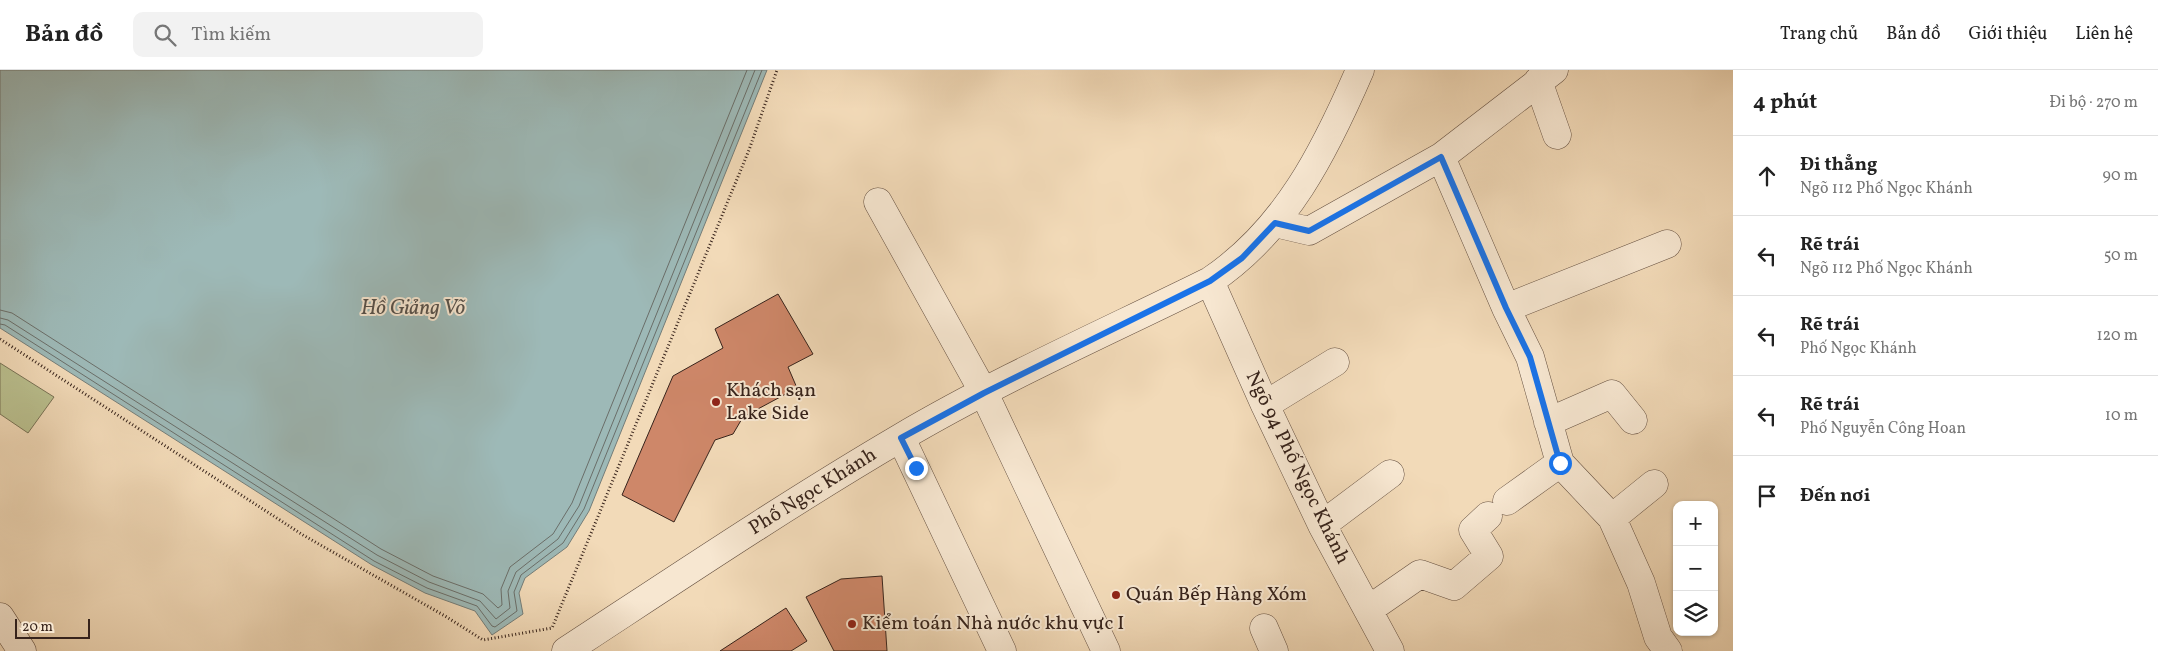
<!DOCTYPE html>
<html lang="vi">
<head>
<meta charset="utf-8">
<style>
  body { margin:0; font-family:Vollkorn,serif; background:#f2f2f2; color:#222 }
  .controls { position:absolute; right:15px; bottom:15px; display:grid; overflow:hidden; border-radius:10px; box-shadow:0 1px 4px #0004 }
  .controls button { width:45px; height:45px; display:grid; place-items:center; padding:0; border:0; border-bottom:1px solid #e0e0e0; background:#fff; color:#222; font:25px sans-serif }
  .scale { position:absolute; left:15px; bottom:12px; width:75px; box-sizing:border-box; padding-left:5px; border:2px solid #37231b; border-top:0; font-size:14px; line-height:18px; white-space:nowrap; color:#37231b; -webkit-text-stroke:4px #f7e7d1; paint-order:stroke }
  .stop { position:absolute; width:15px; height:15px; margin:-11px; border:4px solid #1a73e8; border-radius:50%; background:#fff }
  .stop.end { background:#1a73e8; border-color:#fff; box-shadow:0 1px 5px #0008 }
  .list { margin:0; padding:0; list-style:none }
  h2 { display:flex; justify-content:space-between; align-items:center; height:65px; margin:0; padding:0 20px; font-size:21px }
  h2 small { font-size:16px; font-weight:400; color:#767676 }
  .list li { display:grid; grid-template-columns:32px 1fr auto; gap:15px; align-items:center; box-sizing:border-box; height:80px; padding:0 20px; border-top:1px solid #e0e0e0 }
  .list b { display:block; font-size:19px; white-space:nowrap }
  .list p { margin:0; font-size:16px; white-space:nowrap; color:#767676 }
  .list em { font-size:16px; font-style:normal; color:#767676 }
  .icon { flex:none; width:28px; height:28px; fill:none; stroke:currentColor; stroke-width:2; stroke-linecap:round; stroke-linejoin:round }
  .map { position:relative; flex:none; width:1733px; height:581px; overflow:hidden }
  header { display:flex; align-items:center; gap:30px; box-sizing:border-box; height:70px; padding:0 25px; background:#fff; border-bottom:1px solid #e0e0e0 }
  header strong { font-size:24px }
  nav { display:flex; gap:28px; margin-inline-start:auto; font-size:18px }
  .search { width:350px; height:45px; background:#f2f2f2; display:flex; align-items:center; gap:12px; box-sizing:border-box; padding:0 18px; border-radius:10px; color:#767676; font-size:19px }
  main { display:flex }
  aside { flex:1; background:#fff }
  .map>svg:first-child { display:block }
</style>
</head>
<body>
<header>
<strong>Bản đồ</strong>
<div class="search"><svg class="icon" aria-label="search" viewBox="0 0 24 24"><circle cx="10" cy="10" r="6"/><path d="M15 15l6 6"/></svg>Tìm kiếm</div>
<nav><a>Trang chủ</a><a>Bản đồ</a><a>Giới thiệu</a><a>Liên hệ</a></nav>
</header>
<main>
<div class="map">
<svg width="1733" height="581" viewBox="0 0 1733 581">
  <rect width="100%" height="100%" fill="#f2dab8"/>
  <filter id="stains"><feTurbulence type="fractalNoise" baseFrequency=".004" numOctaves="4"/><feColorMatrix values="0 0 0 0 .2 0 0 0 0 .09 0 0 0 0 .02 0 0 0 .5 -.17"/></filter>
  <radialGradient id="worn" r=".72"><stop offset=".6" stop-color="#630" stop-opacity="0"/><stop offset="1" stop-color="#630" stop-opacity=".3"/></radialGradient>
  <!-- green -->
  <path fill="#bac08f" stroke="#787255" d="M0,293L54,327L28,363L0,344Z"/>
  <!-- water -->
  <path fill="#9db9b7" stroke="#747d79" d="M0,0H767L589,441L567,477L525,508L519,523L523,544L492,565L475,541L425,523L372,495L0,258Z"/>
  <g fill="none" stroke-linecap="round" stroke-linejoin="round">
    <!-- shore -->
    <path stroke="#6a6e69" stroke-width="1" d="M0,240L12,243L381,479L433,506L483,524L498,538L502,535L501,519L510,497L553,464L572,433L747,0
      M0,248L8,250L377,485L429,512L480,531L496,549L510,538L508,521L516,502L558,469L579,436L755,0
      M0,254L5,255L374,491L427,518L477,536L492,556L495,557L517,541L514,522L521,505L563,473L584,439L762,0"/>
  </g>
  <!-- building -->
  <path fill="#ce8769" stroke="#37231b" d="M778,224L813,284L788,297L797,318L743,347L733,364L715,370L674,452L622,425L673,306L723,278L715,259Z
    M882,506L887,581H834L806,527L841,509Z
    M786,538L807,571L791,581H720Z"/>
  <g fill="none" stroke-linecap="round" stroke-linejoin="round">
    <defs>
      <path id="minor" d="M1538,11L1557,65
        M1441,87L1506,238L1530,287L1560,393L1612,448L1641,513L1658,567L1668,581
        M878,132L984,323L1106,581
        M1275,153L1309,161L1441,87L1554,0
        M1210,211L1265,335L1322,455L1390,581
        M1506,238L1667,174
        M1265,335L1335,292
        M1548,352L1612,324L1633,350
        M901,368L1002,581
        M1507,431L1560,393
        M1612,448L1654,414
        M1322,455L1390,404
        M1368,540L1420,504L1454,516L1489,486L1473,460L1488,446
        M0,547L22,581
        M1264,558L1274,581
        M566,581C676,509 786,435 900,368C1000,309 1107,262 1210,211C1286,160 1325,81 1360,0"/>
    </defs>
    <!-- minor casing -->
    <use href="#minor" stroke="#665142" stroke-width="29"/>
    <!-- path -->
    <path stroke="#37231b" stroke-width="3" stroke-dasharray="1 2.5" stroke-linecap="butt" d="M0,269L303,465L445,546L483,570L552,558L749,80L777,0"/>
    <!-- minor -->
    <use href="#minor" stroke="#f7e7d1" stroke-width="28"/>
  </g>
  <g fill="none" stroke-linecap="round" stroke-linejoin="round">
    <!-- route -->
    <path stroke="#1a73e8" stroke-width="6" d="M916,398L901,368L984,323L1210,211L1242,188L1275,153L1309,161L1441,87L1506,238L1530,287L1560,393"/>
  </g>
  <!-- markers -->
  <g fill="#8f2418" stroke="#f7e7d1" stroke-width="2">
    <circle cx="716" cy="332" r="5"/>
    <circle cx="1116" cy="525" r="5"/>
    <circle cx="852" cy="554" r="5"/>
  </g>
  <g text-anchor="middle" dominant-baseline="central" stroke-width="4" stroke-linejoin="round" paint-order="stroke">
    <!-- poi labels -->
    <g font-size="20" fill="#37231b" stroke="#f7e7d1" text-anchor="start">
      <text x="726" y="321">Khách sạn<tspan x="726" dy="23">Lake Side</tspan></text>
      <text x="1126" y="525">Quán Bếp Hàng Xóm</text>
      <text x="862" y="554">Kiểm toán Nhà nước khu vực I</text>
    </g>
    <!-- street labels -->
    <g font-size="20" fill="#37231b" stroke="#f7e7d1">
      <text transform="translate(1297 398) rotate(64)">Ngõ 94 Phố Ngọc Khánh</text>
      <text transform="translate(813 422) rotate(-32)">Phố Ngọc Khánh</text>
    </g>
    <!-- water labels -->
    <g font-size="21" font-style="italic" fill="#56504a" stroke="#f7e7d1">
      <text x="413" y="238">Hồ Giảng Võ</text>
    </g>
  </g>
  <rect width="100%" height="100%" filter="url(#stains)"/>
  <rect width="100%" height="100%" fill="url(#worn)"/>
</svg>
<div class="controls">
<button>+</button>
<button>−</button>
<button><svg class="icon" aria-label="layers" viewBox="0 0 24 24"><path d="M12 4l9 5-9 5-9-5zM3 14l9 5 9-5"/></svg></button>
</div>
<div class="scale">20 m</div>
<div class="stop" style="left:1560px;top:393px"></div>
<div class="stop end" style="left:916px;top:398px"></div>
</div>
<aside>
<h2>4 phút<small>Đi bộ · 270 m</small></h2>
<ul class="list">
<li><svg class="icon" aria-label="ahead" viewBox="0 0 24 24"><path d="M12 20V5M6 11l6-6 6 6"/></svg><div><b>Đi thẳng</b><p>Ngõ 112 Phố Ngọc Khánh</p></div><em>90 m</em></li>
<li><svg class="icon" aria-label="left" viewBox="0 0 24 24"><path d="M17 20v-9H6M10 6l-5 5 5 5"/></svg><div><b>Rẽ trái</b><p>Ngõ 112 Phố Ngọc Khánh</p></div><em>50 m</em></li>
<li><svg class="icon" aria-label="left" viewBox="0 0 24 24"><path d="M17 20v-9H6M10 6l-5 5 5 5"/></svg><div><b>Rẽ trái</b><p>Phố Ngọc Khánh</p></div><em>120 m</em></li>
<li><svg class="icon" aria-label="left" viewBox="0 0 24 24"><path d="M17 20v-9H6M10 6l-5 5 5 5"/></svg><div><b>Rẽ trái</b><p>Phố Nguyễn Công Hoan</p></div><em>10 m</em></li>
<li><svg class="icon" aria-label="arrive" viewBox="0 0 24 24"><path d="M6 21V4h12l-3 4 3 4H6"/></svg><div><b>Đến nơi</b></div></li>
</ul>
</aside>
</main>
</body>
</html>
